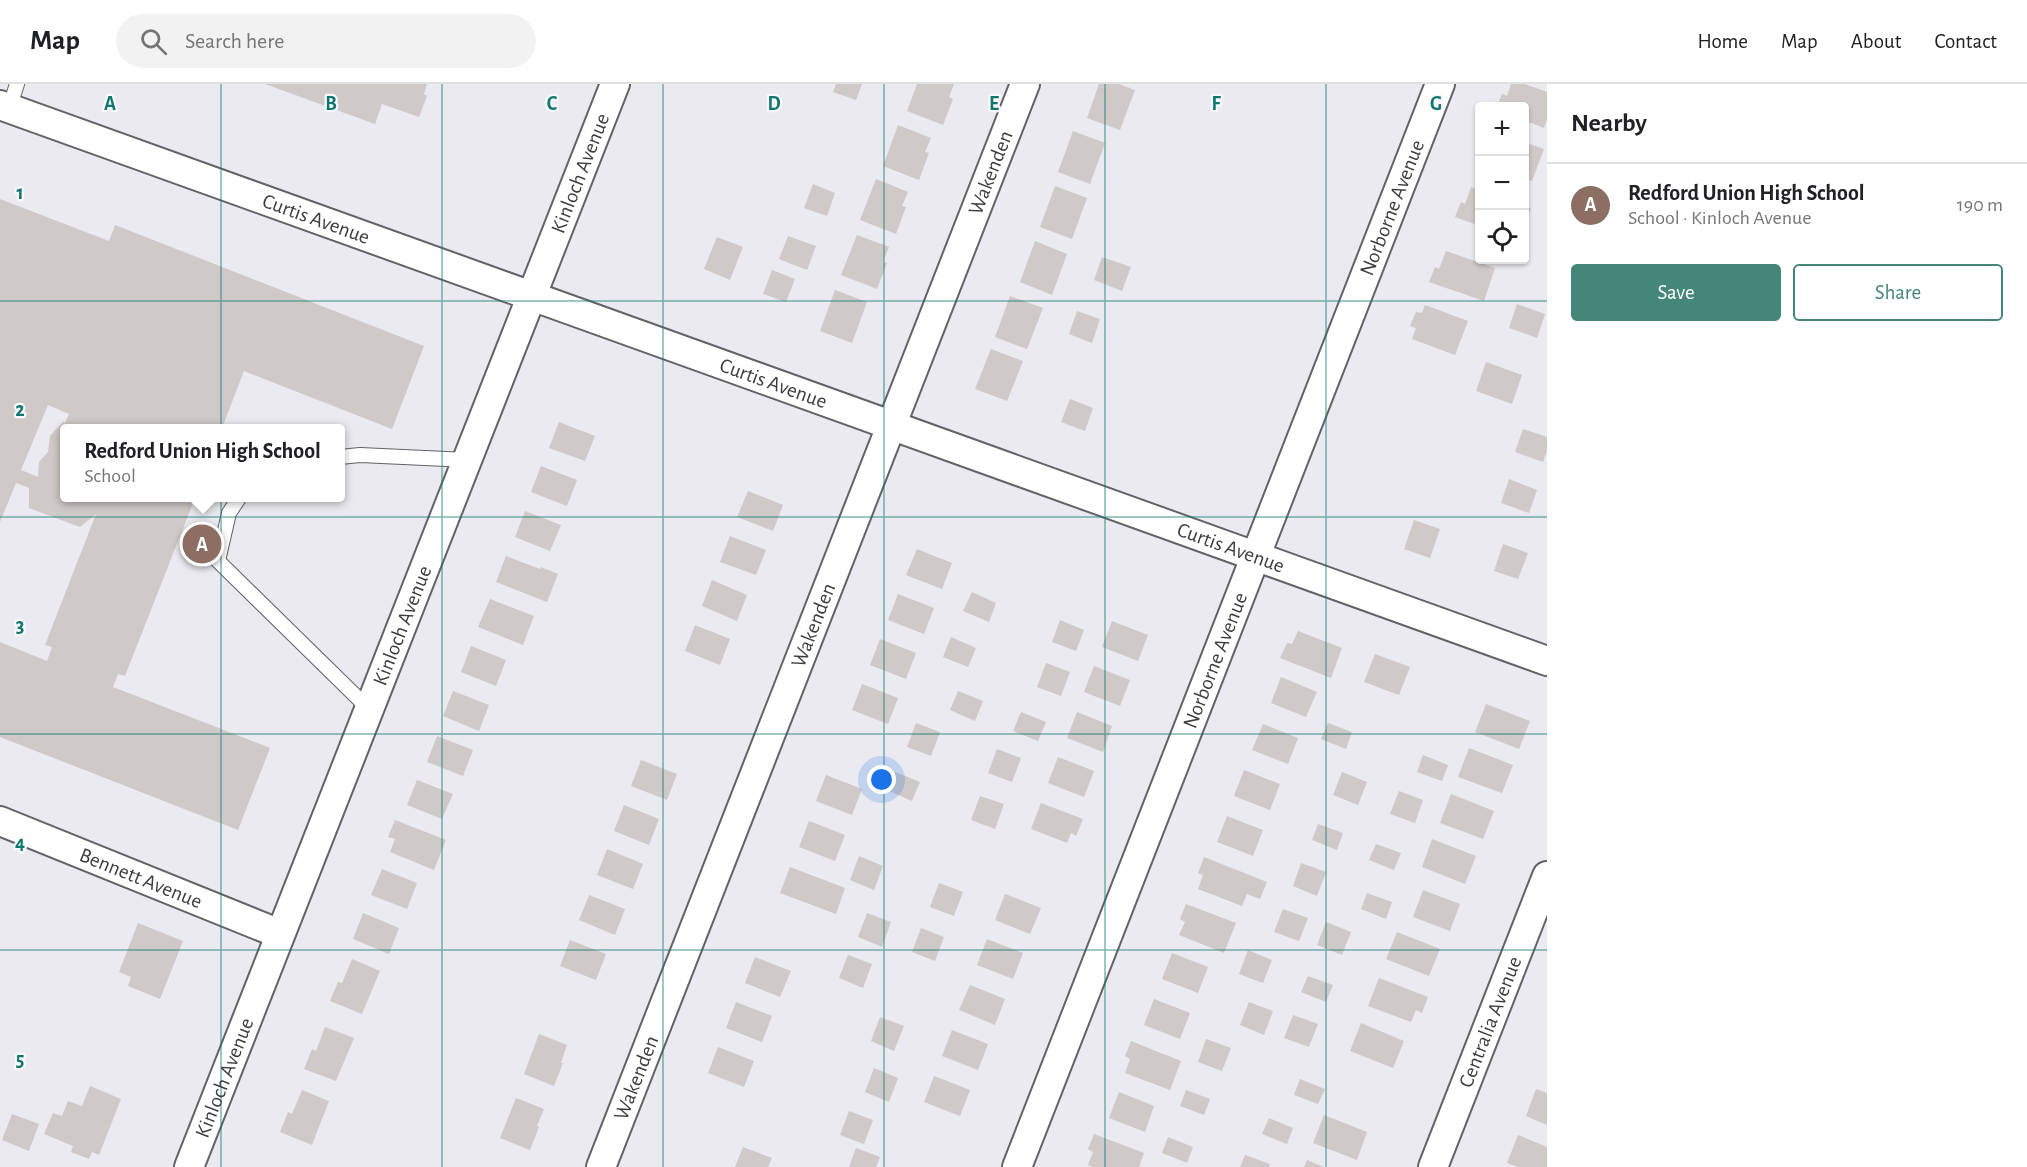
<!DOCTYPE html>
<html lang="en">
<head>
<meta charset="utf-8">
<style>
  body { margin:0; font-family:"Alegreya Sans",sans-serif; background:#f2f2f2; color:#202124 }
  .controls { position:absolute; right:18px; top:18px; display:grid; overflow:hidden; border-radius:6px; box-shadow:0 2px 4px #0004 }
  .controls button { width:54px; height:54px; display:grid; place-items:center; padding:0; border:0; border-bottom:2px solid #e0e0e0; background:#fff; color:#202124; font:30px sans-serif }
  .you { position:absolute; left:882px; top:696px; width:21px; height:21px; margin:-15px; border:4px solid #fff; border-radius:50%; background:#1a73e8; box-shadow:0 0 0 9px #1a73e833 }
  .badge { display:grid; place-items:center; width:39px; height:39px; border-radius:50%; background:#448677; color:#fff; font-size:20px; font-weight:700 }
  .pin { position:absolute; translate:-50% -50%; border:3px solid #fff; box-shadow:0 2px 6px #0006 }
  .popup { position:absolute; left:60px; top:340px; width:285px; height:78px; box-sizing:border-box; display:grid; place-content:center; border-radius:6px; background:#fff; filter:drop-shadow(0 2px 4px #0005); font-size:20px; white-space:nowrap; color:#757577 }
  .popup b { font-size:22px; color:#202124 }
  .popup::after { content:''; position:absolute; left:50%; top:100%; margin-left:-12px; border:12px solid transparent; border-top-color:#fff }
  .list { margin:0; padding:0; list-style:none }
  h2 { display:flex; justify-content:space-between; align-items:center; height:78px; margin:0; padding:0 24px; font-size:26px }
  h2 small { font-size:20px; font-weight:400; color:#757577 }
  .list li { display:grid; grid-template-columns:39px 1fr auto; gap:18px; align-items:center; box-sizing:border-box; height:84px; padding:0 24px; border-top:2px solid #e0e0e0 }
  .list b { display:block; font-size:22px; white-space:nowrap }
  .list p { margin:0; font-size:20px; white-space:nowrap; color:#757577 }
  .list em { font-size:20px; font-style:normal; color:#757577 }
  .actions { display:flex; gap:12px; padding:18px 24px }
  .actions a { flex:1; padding:14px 0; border:2px solid #448677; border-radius:6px; text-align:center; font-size:21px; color:#448677 }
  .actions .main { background:#448677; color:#fff }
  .icon { flex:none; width:33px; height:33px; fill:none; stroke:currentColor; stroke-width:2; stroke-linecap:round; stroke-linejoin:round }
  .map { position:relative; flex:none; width:1547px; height:1083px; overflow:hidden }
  header { display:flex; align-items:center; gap:36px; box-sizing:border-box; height:84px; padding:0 30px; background:#fff; border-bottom:2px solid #e0e0e0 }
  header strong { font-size:28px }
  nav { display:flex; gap:33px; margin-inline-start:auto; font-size:21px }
  .search { width:420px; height:54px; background:#f2f2f2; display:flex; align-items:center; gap:15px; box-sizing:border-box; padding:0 21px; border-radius:33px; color:#757577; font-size:22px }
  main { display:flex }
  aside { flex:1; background:#fff }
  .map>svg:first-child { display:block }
</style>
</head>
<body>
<header>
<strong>Map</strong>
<div class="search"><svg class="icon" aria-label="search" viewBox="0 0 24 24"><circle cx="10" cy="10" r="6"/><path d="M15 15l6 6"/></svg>Search here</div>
<nav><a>Home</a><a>Map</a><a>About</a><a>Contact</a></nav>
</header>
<main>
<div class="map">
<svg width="1547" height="1083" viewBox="0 0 1547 1083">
  <rect width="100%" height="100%" fill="#eaeaf0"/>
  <!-- building -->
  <path fill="#cfc9c7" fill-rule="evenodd" d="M265,0H427L424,10L427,12L419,33L382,20L375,40Z
    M836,0H862L856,16L833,8Z
    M917,0H954L949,13L953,15L943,41L907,27Z
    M1099,0H1119L1135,6L1120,46L1087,34Z
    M1511,0H1525L1547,8V36L1544,44L1524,36V22H1497L1502,10L1507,12Z
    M898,41L931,54L925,68L929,69L919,96L883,82Z
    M1073,47L1105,59L1090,100L1058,88Z
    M1524,58L1544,65L1532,97L1524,94Z
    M876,95L908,108L902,122L906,123L896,150L860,136Z
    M813,100L835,109L827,132L804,124Z
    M1055,102L1087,114L1072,155L1040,143Z
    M1471,103L1480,106V142L1455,133L1461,118L1465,120Z
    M0,115L109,157L115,141L424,262L392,345L244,287L222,344H64V414H195L125,592L118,590L113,603L270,664L238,746L0,653V558L47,577L52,563L45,561L96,430L80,443L29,424V404L16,399L0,438ZM48,321L69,330L65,339L63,338L50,352L48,368L39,378L38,393L21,386Z
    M1524,122L1531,124L1525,143H1524Z
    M857,151L889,163L883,178L887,179L877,205L841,191Z
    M788,152L816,162L807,186L779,175Z
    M717,153L743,163L730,196L704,185Z
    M1035,157L1067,170L1052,211L1020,198Z
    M1446,167L1495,184L1484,217L1429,198L1435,183L1439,185Z
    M1102,173L1131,183L1122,207L1094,196Z
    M772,186L795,195L786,218L763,210Z
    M835,206L867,218L852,259L820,247Z
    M1010,212L1043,224L1027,265L995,253Z
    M1517,220L1545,230L1537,254L1509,244Z
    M1425,221L1468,237L1455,271L1412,255L1416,244L1410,242L1416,228L1422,229Z
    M1077,227L1100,235L1092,259L1069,250Z
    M991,265L1023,277L1007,317L975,305Z
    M1486,278L1522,291L1512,320L1476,307Z
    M1070,315L1093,324L1085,347L1061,338Z
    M559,338L595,352L585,377L549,364Z
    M1523,345L1547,353V367L1543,378L1515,368Z
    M541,382L577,396L567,422L531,408Z
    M1509,395L1537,406L1529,429L1501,419Z
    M748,407L783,421L773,447L737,433Z
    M525,427L561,441L550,467L515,453Z
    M1414,436L1440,445L1430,474L1404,465Z
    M730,452L766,466L756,491L720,478Z
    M1503,460L1528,469L1518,495L1494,487Z
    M917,465L952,479L942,505L906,491Z
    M506,472L540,485L541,483L558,490L547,518L496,498Z
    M712,496L747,511L737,537L702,522Z
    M972,508L996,519L989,538L963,527Z
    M898,510L934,524L924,550L888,536Z
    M490,515L534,532L523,561L478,543Z
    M1060,536L1084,546L1076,567L1052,558Z
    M1112,537L1148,551L1138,577L1102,563Z
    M695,541L730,555L720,581L685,567Z
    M1298,547L1342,564L1331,594L1280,574L1287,559L1292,560Z
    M951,553L976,564L968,583L943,573Z
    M880,555L916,569L906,595L870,581Z
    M471,562L506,576L496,602L461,588Z
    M1375,570L1410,583L1399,611L1364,598Z
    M1046,579L1070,588L1061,612L1037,603Z
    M1094,582L1130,596L1120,622L1084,608Z
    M1281,593L1317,608L1306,633L1271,619Z
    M862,600L898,614L888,640L852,626Z
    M453,607L489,621L479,647L443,632Z
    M958,607L983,617L975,637L950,626Z
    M1486,620L1530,637L1519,665L1475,648Z
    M1021,628L1046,638L1038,657L1013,647Z
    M1077,628L1112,642L1103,668L1067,654Z
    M916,639L940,648L931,672L907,663Z
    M1328,639L1352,648L1346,665L1321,655Z
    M1263,640L1298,654L1288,680L1252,666Z
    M437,652L473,666L463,692L427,678Z
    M1469,664L1513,681L1502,709L1458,693Z
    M997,665L1021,674L1012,698L988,689Z
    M1423,671L1448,681L1442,697L1417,688Z
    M1058,673L1094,687L1084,713L1048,699Z
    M641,676L677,690L667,716L631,702Z
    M1244,686L1280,700L1270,726L1234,712Z
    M895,688L920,698L912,717L887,706Z
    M1342,688L1367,698L1358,721L1333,711Z
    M826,691L862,705L852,731L816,717Z
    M417,696L453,710L442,735L407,721Z
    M1399,707L1423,716L1415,739L1390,730Z
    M1451,710L1494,727L1483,755L1440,739Z
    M980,712L1004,720L995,745L971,736Z
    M1041,719L1083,735L1076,752L1071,749L1067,759L1031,745Z
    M624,721L659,735L649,761L614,747Z
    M1227,732L1263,746L1253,772L1217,758Z
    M395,736L446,756L434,786L390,768L395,755L388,753Z
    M809,737L845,751L835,777L799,763Z
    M1318,740L1343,749L1337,766L1312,756Z
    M1432,755L1476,772L1465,800L1422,783Z
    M1376,760L1401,769L1394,786L1369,776Z
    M607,765L643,780L633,805L597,791Z
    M859,772L883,782L874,806L850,796Z
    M1204,773L1267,798L1260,815L1247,810L1242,822L1198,805L1203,791L1198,789Z
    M1301,779L1326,788L1317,812L1293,802Z
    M790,783L845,804L836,830L780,809Z
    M382,785L417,799L407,825L371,811Z
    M939,799L963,808L954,832L930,823Z
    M1423,806L1460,820L1450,847L1413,833Z
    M1367,809L1392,818L1386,835L1361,825Z
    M1005,810L1041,824L1030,850L995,836Z
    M589,811L625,825L615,851L579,836Z
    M1186,820L1236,839L1224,869L1179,851L1185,838L1180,835Z
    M1283,825L1308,834L1299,857L1274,848Z
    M363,829L399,844L389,870L353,855Z
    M867,829L891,838L882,863L858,853Z
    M1326,838L1351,848L1342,871L1317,861Z
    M138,839L183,857L160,915L128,902L131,893L119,888Z
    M921,844L944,853L935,877L912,868Z
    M1397,848L1440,865L1429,892L1386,875Z
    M987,855L1023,869L1013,895L977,881Z
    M570,856L606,870L596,896L560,882Z
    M1248,866L1272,876L1263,899L1239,890Z
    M1172,869L1208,883L1198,909L1162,895Z
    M848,871L872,880L863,904L839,894Z
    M755,873L791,887L780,913L745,899Z
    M352,875L380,887L362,930L330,917L338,898L342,899Z
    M1308,892L1333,901L1326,918L1301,908Z
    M1379,894L1428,913L1422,929L1416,926L1411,938L1368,922Z
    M970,901L1005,915L995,941L959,926Z
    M1154,915L1190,929L1180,955L1144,941Z
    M736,918L772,932L762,958L726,944Z
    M1249,918L1273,927L1264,951L1240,941Z
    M1293,931L1318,940L1309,963L1284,954Z
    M880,933L904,942L894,967L871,957Z
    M1361,939L1404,957L1393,984L1350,967Z
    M325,943L354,954L336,997L304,985L312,965L316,967Z
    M952,946L988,960L978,986L942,972Z
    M539,950L567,961L561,979H563L554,1002L524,990Z
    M1206,955L1231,964L1222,987L1198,978Z
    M1131,957L1181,977L1170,1006L1125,989L1130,975L1125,972Z
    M718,963L754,977L744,1003L708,989Z
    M874,984L898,994L889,1018L865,1008Z
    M934,992L970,1006L960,1032L924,1018Z
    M1300,995L1325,1005L1318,1020L1294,1011Z
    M90,1002L121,1015L99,1071L92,1068L89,1075L71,1068L73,1062L44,1050L53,1029L62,1032L68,1017L82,1022Z
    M1536,1005L1547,1009V1041L1526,1032Z
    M302,1006L329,1017L312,1061L280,1048L288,1028L292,1030Z
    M1186,1006L1210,1015L1204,1031L1180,1022Z
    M1119,1008L1154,1022L1145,1048L1109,1034Z
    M516,1014L544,1025L537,1042L539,1043L530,1066L500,1054Z
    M849,1027L873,1036L864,1060L840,1051Z
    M12,1030L39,1040L29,1067L2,1056Z
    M1324,1031L1367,1048L1357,1076L1313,1059Z
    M1269,1034L1293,1044L1287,1060L1262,1050Z
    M1094,1050L1144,1069L1139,1083H1093L1088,1081L1093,1068L1088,1065Z
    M1518,1051L1547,1063V1083H1518L1507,1079Z
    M1168,1053L1193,1063L1187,1079L1162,1069Z
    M743,1063L772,1074L768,1083H735Z
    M856,1064L880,1073L876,1083H849Z
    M1245,1071L1270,1080L1269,1083H1240Z
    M1307,1076L1324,1083H1304Z"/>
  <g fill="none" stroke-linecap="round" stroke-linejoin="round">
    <defs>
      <path id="service" d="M9,25L17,0
        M340,373L360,371L468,376
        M239,414L229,429L218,477L369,625"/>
      <g id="minor">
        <path id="s1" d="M0,21L1547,577"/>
        <path id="s2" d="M0,737L280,850"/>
        <path id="s3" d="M189,1083L615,0"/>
        <path id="s4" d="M601,1083L1025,0"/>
        <path id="s5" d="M1017,1083L1440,0"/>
        <path id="s6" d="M1433,1083L1547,792"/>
      </g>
    </defs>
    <!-- service casing -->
    <use href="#service" stroke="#626267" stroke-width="16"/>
    <!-- minor casing -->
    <use href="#minor" stroke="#626267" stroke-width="32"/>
    <!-- service -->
    <use href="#service" stroke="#fff" stroke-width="14"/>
    <!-- minor -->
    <use href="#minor" stroke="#fff" stroke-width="28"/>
  </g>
  <!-- grid -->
  <path fill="none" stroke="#0f766e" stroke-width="1.5" stroke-opacity="0.55" d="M221,0V1083M442,0V1083M663,0V1083M884,0V1083M1105,0V1083M1326,0V1083M0,217H1547M0,433H1547M0,650H1547M0,866H1547"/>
  <g text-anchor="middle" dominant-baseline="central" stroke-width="4.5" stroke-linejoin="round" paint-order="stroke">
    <!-- street labels -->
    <g font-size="21" fill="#3d3d3f" stroke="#f8f8fd">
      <text stroke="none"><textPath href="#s3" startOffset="1068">Kinloch Avenue</textPath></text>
      <text stroke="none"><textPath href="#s4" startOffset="1068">Wakenden</textPath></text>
      <text stroke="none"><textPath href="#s5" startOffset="1030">Norborne Avenue</textPath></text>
      <text stroke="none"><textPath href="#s1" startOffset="336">Curtis Avenue</textPath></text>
      <text stroke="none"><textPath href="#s1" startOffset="822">Curtis Avenue</textPath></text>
      <text stroke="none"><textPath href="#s1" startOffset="1308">Curtis Avenue</textPath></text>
      <text stroke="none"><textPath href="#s3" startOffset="582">Kinloch Avenue</textPath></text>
      <text stroke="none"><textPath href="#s4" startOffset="582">Wakenden</textPath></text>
      <text stroke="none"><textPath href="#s5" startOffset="544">Norborne Avenue</textPath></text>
      <text stroke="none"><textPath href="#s2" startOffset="152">Bennett Avenue</textPath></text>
      <text stroke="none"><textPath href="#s6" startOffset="156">Centralia Avenue</textPath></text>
      <text stroke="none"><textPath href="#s3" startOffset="96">Kinloch Avenue</textPath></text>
      <text stroke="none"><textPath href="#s4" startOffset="96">Wakenden</textPath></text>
    </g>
  </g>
  <g font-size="20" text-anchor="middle" font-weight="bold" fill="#0f766e" stroke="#f8f8fd" stroke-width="4.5" stroke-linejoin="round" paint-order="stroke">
    <text x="110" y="26">A</text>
    <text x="331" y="26">B</text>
    <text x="552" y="26">C</text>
    <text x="774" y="26">D</text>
    <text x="994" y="26">E</text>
    <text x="1216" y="26">F</text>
    <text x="1436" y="26">G</text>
    <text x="20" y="115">1</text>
    <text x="20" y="332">2</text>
    <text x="20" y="548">3</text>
    <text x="20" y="765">4</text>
    <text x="20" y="982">5</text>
  </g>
</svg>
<div class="controls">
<button>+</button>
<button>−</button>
<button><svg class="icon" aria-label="locate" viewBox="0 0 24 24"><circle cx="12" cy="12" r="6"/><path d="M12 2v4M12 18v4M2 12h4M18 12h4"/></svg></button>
</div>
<div class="you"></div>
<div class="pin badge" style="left:202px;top:460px;background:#8d6e63">A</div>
<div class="popup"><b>Redford Union High School</b>School</div>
</div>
<aside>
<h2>Nearby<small></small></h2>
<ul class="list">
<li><span class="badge" style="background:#8d6e63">A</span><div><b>Redford Union High School</b><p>School · Kinloch Avenue</p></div><em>190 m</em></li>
</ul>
<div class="actions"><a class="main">Save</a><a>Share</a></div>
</aside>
</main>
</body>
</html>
